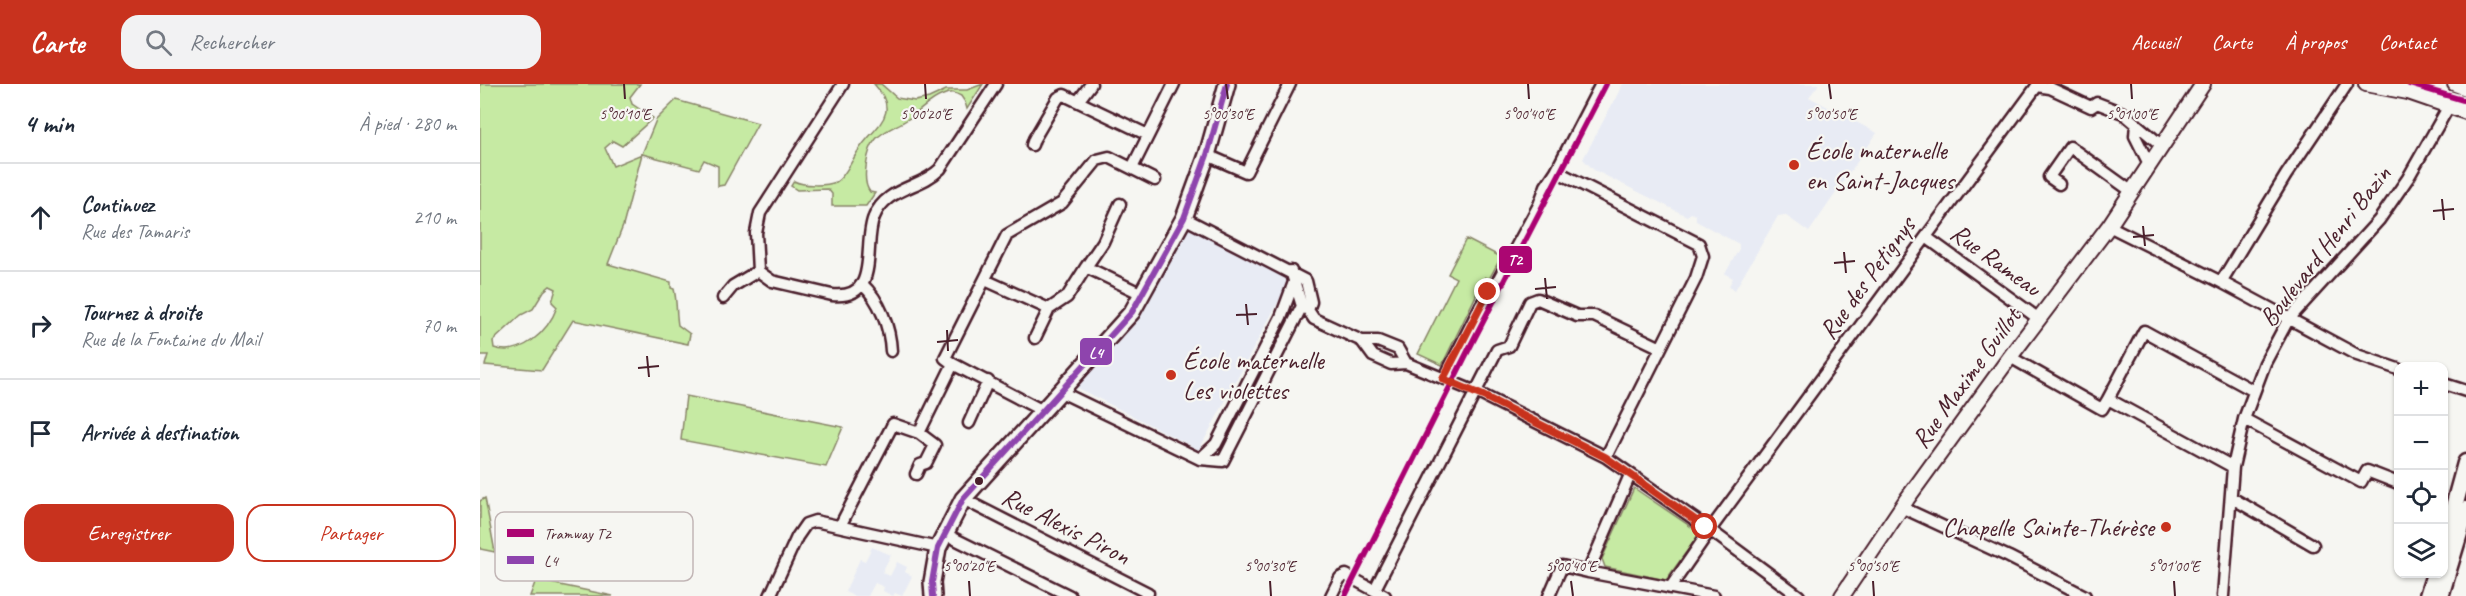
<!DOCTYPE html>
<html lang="fr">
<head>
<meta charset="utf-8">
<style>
  body { margin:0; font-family:Caveat,sans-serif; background:#f2f2f3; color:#1f2937 }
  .controls { position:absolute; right:18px; bottom:18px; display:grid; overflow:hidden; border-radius:12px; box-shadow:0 2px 4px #0004 }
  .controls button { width:54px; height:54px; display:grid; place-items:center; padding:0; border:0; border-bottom:2px solid #e0e1e3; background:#fff; color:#1f2937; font:30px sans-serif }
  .stop { position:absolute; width:18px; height:18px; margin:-14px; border:4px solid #c8321e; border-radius:50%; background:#fff }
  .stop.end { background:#c8321e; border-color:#fff; box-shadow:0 2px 6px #0008 }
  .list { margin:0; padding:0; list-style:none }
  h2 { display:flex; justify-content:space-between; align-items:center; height:78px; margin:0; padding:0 24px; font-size:26px }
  h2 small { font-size:20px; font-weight:400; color:#747a83 }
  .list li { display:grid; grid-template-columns:39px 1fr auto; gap:18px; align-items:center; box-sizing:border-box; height:108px; padding:0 24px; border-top:2px solid #e0e1e3 }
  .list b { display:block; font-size:22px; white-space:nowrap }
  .list p { margin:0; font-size:20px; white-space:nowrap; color:#747a83 }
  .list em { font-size:20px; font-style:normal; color:#747a83 }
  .actions { display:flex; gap:12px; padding:18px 24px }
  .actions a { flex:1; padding:14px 0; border:2px solid #c8321e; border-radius:18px; text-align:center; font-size:21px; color:#c8321e }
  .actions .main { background:#c8321e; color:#fff }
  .icon { flex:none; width:33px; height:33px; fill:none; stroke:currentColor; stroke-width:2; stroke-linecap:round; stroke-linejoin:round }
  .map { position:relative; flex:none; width:1986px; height:512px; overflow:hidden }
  header { display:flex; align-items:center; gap:36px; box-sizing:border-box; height:84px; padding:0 30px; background:#c8321e; color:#fff }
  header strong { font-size:28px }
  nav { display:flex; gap:33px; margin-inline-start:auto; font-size:21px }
  .search { width:420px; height:54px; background:#f2f2f3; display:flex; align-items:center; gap:15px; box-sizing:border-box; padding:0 21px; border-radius:18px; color:#747a83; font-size:22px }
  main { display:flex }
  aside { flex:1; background:#fff }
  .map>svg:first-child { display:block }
</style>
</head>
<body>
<header>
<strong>Carte</strong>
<div class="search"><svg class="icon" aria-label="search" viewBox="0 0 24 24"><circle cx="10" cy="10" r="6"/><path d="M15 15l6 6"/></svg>Rechercher</div>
<nav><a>Accueil</a><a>Carte</a><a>À propos</a><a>Contact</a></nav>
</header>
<main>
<aside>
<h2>4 min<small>À pied · 280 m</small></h2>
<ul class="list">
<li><svg class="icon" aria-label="ahead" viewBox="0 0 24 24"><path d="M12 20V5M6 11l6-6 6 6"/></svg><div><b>Continuez</b><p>Rue des Tamaris</p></div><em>210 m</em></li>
<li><svg class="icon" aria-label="right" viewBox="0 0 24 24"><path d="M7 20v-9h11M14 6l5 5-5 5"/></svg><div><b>Tournez à droite</b><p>Rue de la Fontaine du Mail</p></div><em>70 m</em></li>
<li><svg class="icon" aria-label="arrive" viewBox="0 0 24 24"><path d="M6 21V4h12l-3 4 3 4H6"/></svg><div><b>Arrivée à destination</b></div></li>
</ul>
<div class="actions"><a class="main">Enregistrer</a><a>Partager</a></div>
</aside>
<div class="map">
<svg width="1986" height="512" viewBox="0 0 1986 512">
  <rect width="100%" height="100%" fill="#f6f6f2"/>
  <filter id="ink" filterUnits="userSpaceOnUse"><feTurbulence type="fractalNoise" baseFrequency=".0167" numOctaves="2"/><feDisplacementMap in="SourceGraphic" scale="12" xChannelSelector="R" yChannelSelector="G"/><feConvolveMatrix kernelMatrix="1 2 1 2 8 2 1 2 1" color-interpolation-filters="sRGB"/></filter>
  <g filter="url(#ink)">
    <!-- built -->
    <path fill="#e8ebf4" d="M1143,0H1339L1329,13L1397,49L1329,148L1305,131L1298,132L1255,206L1249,202L1253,194L1245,190L1259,165V160L1216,137V131L1211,129L1207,132L1114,86L1103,75Z
      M709,144L811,194L719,366L596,303L665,225Z
      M392,463L411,471L402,488L410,492L417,478L427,483L425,488L432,492L422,512L415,509L413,512L403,507L404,503L395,499L388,512H374L365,508L380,475L385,477Z"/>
    <!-- green -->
    <path fill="#c6eaa3" stroke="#888467" stroke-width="1.5" fill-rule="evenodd" d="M0,0H160L150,13L152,20L173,34L142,62L133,57L125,64L133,82L162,70L176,36L196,16L278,39L244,101L238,102V82L224,76L219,85L162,70L143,142L128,180L191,198V204L194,205C197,217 196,229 198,241L210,250L208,260L93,236L62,286L5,281L8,271H0ZM70,202L76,205L72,218L77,223C68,248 41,273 14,264L13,257L41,231L53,225L64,207Z
      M394,0H401L417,14L435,17L449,14L466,6H487L503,0L487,25L485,18L481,12C474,8 470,8 463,11C450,15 440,28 428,35C418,42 404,46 396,55C387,65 381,97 390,108L395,109L386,122H352V110L348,105L317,106L311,102L314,97C323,102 346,102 356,98C365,93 372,76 378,67C393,43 423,31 394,0Z
      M986,155L1021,173L1009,195L1005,193L962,281L938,270L976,194L968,190Z
      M206,312L363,343L346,383L201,356Z
      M1154,404L1220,449L1186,496L1125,483L1122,475Z
      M5,414L15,468L0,465V417Z
      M56,496L133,512H50Z"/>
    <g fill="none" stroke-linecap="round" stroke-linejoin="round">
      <defs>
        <path id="minor" d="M599,16L611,0
          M1656,40L1655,52L1669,80
          M552,61L554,55L578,14L584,11L668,51
          M727,71L766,88L810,0
          M652,84L694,0
          M1076,87L1219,160L1223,172L1216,194L1126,373
          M1579,100L1569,93L1590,63L1651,107
          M704,134L826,197L831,218L828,226
          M1629,142L1741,198L1877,271L1918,285
          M1446,153L1559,235
          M606,183L623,158L640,120
          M278,187L292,197L352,211C402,216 382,160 394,133C406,103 440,105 460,85L516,0
          M278,187L276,149L280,129L363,0
          M811,187L822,222L828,226L834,235L882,257L893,272L911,280L926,279L996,308L1126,373L1230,446L1319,512
          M505,196L569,225L587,213L606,183L662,210
          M1741,198L1806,91L1867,0
          M382,200C400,216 410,244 411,267
          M243,214L253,202L278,187
          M555,254L569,225
          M882,257H898L918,265L926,279
          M1530,273L1622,325L1628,315L1753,383
          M473,280L465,274L527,151L582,119L617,76L629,73L675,96
          M964,295L1001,221L1016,200L1059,121L1066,102L1076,87L1121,0
          M1964,300L1986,307
          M579,307L720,375L743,377L822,222
          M1628,315L1664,247L1774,307
          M1764,335L1881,398L1887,387L1918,399
          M489,339L508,297
          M439,349L473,280L563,327
          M720,375L736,360L801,233L814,198
          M1752,414L1833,461
          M483,415L668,509L666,512
          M1421,423L1529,473L1605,512
          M360,442L413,340L439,349L455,361L446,379L440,381L436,390
          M465,450L590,512
          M1108,488L1234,512
          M1190,504L1230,446L1557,2L1570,4L1611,23L1617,19L1643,29L1681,61
          M895,505L1017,266L1029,262L1050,218L1058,215L1097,232H1114L1179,263
          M290,512L317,453L326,440L335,437L458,464
          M851,512L860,494L866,491L905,512
          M1069,512L1082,482L1108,488L1150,391
          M1743,512L1753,383L1764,335L1785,279L1808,236L1899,136L1928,94L1969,22"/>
        <path id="tertiary" d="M1886,0L1928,8L1986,28
          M1975,0L1986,4
          M1362,512L1427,415L1530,273L1629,142L1723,0"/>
        <path id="secondary" d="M453,512L452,498L458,464L483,415L652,228L704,134L727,71L747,0"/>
        <path id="primary" d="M1964,459L1986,379
          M1948,512L1955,490
          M1960,512L1986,426"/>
      </defs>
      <!-- minor casing -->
      <use href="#minor" stroke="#4a1f2b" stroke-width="15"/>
      <!-- tertiary casing -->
      <use href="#tertiary" stroke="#4a1f2b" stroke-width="18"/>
      <!-- secondary casing -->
      <use href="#secondary" stroke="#4a1f2b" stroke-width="20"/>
      <!-- primary casing -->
      <use href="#primary" stroke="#4a1f2b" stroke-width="21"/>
      <!-- minor -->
      <use href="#minor" stroke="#f6f6f2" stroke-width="10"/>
      <!-- tertiary -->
      <use href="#tertiary" stroke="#f6f6f2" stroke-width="14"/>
      <!-- secondary -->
      <use href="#secondary" stroke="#f6f6f2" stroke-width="15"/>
      <!-- primary -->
      <use href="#primary" stroke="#f6f6f2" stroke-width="16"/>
      <defs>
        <path id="bus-1" d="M453,512L452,498L458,464L483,415L652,228L704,134L727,71L747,0"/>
      </defs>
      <!-- bus-1 casing -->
      <use href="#bus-1" stroke="#f6f6f2" stroke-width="10"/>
      <!-- bus-1 -->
      <use href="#bus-1" stroke="#8e44ad" stroke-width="6"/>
      <defs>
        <path id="tram-1" d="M1929,0L1986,17
          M865,512L993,257L1126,0"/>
      </defs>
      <!-- tram-1 casing -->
      <use href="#tram-1" stroke="#f6f6f2" stroke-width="10"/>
      <!-- tram-1 -->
      <use href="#tram-1" stroke="#ab0672" stroke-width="6"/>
    </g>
  </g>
  <g fill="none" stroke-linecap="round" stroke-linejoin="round" filter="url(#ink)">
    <!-- route -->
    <path stroke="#c8321e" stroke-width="8" d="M1008,208L963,295L1003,312L1125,373L1225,443"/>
  </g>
  <!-- ticks -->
  <path fill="none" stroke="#4a1f2b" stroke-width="2" d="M144,0L145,15M445,0L446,15M746,0L748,15M1048,0L1049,15M1349,0L1351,15M1651,0L1652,15M1962,115L1964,136M1953,127L1974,125M1663,142L1665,162M1653,153L1674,151M1364,168L1366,189M1354,179L1375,177M1065,194L1067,215M1055,205L1076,203M766,220L768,241M756,231L777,230M467,246L468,267M457,258L478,256M167,272L169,293M158,284L179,282M489,497L490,512M790,497L791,512M1091,497L1093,512M1393,497L1394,512M1694,497L1695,512"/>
  <!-- markers -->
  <g fill="#c8321e" stroke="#f6f6f2" stroke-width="2">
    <circle cx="1314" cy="81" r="6"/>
    <circle cx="691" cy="291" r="6"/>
    <circle cx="1686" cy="443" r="6"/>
  </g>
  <circle fill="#4a1f2b" stroke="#f6f6f2" stroke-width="2" cx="499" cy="397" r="5"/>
  <g text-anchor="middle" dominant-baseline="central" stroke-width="4.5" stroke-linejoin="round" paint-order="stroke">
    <!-- poi labels -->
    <g font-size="26" fill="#4a1f2b" stroke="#f6f6f2" text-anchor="start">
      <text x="1326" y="66">École maternelle<tspan x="1326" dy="30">en Saint-Jacques</tspan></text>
      <text x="703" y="276">École maternelle<tspan x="703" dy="30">Les violettes</tspan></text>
      <text x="1674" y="443" text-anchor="end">Chapelle Sainte-Thérèse</text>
    </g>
    <!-- street labels -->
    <g font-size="26" fill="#4a1f2b" stroke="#f6f6f2">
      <text transform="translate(1845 162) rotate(-52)">Boulevard Henri Bazin</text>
      <text transform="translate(1516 176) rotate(36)">Rue Rameau</text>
      <text transform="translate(1387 194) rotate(-54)">Rue des Petignys</text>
      <text transform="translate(1486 294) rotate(-54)">Rue Maxime Guillot</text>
      <text transform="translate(586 442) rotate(27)">Rue Alexis Piron</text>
    </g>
  </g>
  <!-- legend -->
  <rect x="15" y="428" width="198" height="69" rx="9" fill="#f6f6f2" stroke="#c2b6b6" stroke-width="1.5"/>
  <rect x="27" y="445" width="27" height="8" fill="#ab0672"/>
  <rect x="27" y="472" width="27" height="8" fill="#8e44ad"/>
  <g font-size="16" fill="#4a1f2b">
    <text x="64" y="455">Tramway T2</text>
    <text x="64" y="482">L4</text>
  </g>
  <g font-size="15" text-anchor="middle" fill="#4a1f2b" stroke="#f6f6f2" stroke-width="4.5" stroke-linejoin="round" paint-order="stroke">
    <text x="145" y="35">5°00'10"E</text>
    <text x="446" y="35">5°00'20"E</text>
    <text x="748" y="35">5°00'30"E</text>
    <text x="1049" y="35">5°00'40"E</text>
    <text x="1351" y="35">5°00'50"E</text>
    <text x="1652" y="35">5°01'00"E</text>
    <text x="489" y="487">5°00'20"E</text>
    <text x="790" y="487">5°00'30"E</text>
    <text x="1091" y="487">5°00'40"E</text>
    <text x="1393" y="487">5°00'50"E</text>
    <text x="1694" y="487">5°01'00"E</text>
  </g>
  <g stroke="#f6f6f2" stroke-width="2">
    <rect x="1018" y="161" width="35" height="29" rx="6" fill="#ab0672"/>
    <rect x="599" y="253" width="34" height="29" rx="6" fill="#8e44ad"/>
  </g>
  <g font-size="16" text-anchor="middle" font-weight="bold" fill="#fff">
    <text x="1035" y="181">T2</text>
    <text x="616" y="274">L4</text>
  </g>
</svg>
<div class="controls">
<button>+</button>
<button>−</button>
<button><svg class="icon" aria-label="locate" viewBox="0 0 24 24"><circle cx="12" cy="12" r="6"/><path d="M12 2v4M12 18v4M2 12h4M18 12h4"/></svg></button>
<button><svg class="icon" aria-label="layers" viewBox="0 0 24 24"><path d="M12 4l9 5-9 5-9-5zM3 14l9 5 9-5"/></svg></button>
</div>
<div class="stop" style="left:1225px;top:443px"></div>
<div class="stop end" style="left:1008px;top:208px"></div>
</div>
</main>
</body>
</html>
